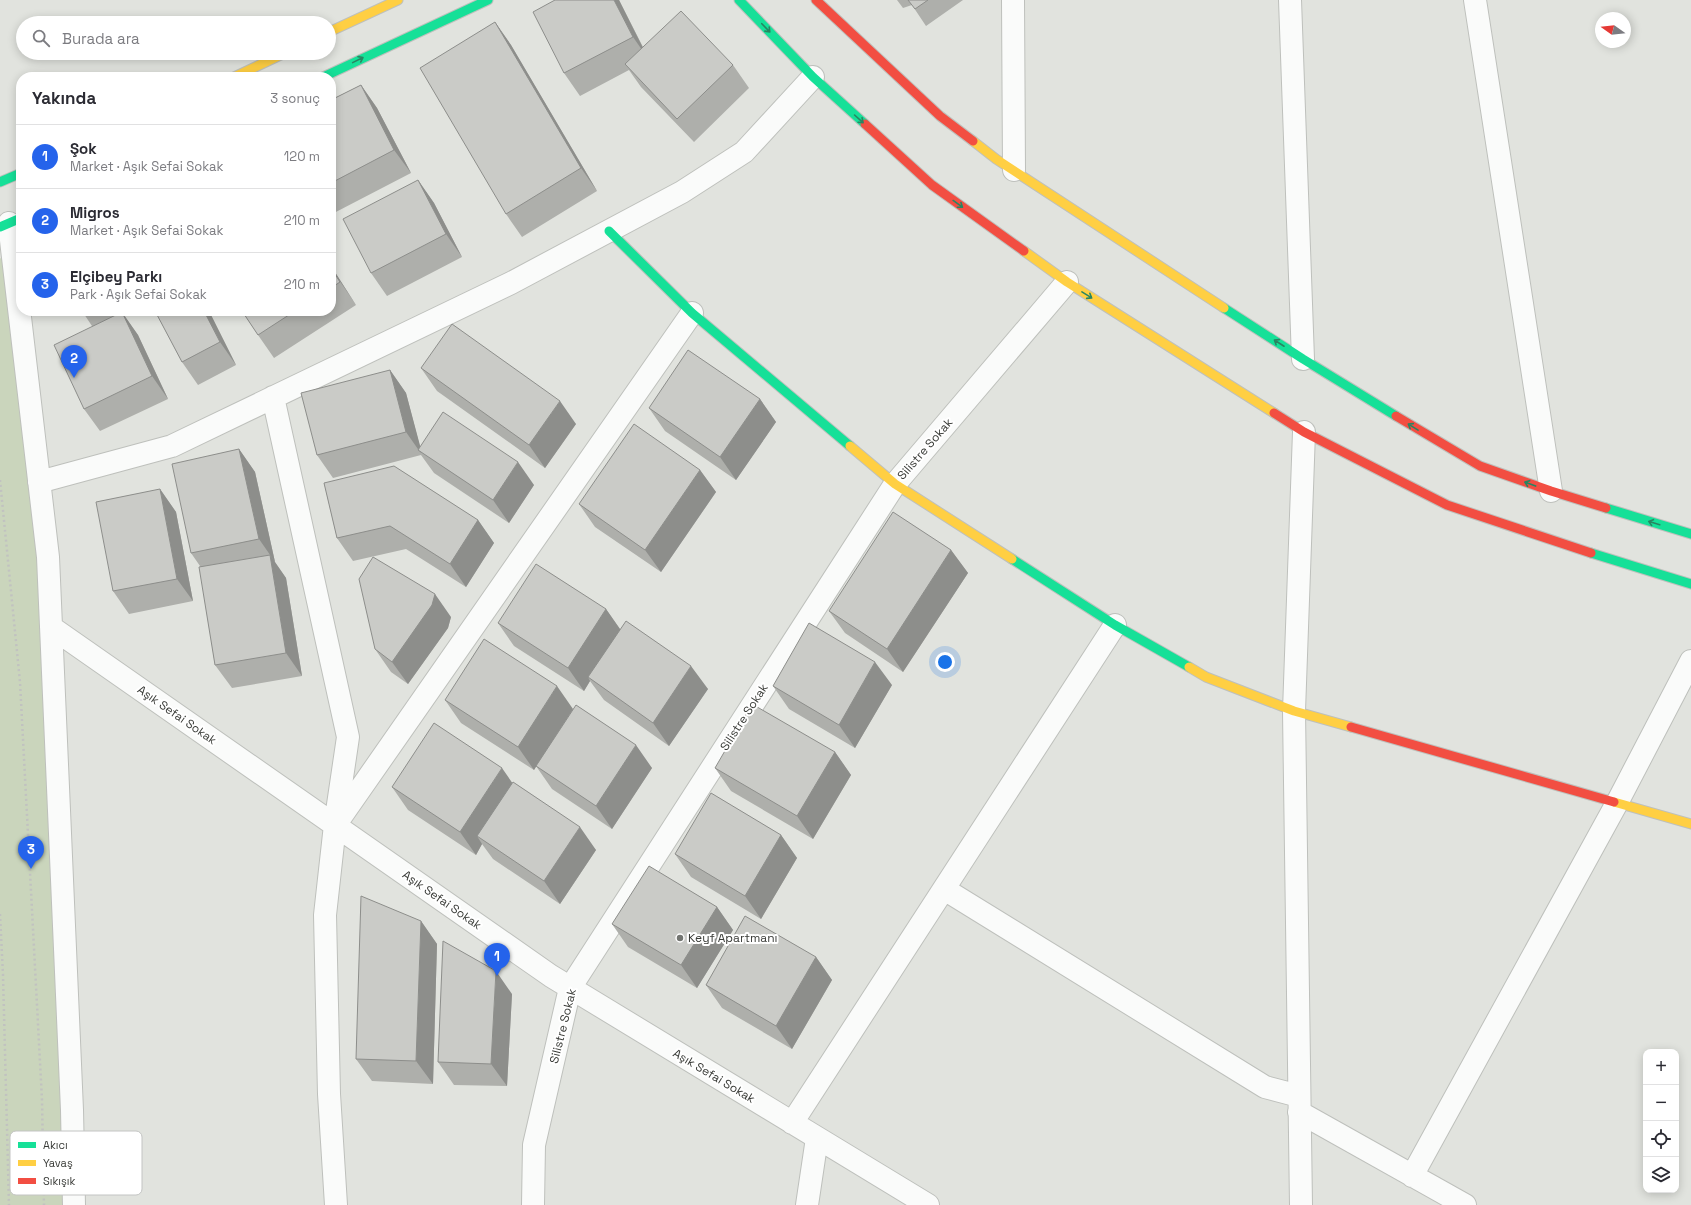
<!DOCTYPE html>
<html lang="tr">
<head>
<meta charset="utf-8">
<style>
  body { margin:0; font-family:"Space Grotesk",sans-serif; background:#f7f7f7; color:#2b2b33 }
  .controls { position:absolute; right:12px; bottom:12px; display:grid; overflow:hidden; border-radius:8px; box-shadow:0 2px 10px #0003 }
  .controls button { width:36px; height:36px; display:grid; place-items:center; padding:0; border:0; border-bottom:1px solid #e1e1e2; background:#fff; color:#2b2b33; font:20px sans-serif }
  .compass { position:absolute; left:1595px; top:12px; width:36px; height:36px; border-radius:50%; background:#fff; box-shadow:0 2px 10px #0003; rotate:285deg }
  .you { position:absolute; left:945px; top:662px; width:14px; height:14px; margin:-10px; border:3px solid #fff; border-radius:50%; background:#1a73e8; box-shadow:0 0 0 6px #1a73e833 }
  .badge { display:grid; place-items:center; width:26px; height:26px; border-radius:50%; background:#2563eb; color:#fff; font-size:13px; font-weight:700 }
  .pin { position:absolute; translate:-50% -33px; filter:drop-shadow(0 1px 2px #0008) }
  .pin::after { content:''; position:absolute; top:21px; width:14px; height:12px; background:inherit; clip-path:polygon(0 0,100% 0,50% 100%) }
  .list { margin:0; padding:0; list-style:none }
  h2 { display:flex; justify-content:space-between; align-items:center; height:52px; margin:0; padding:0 16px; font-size:17px }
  h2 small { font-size:13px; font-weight:400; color:#7c7c81 }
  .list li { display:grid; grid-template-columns:26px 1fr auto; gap:12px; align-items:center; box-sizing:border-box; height:64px; padding:0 16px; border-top:1px solid #e1e1e2 }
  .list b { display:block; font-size:15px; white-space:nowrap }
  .list p { margin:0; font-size:13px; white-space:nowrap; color:#7c7c81 }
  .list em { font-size:13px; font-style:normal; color:#7c7c81 }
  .icon { flex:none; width:22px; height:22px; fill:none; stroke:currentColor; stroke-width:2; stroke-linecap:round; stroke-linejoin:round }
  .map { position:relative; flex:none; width:1691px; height:1205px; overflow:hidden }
  .search { position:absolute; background:#fff; box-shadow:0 2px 10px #0003; left:16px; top:16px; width:320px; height:44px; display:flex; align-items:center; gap:10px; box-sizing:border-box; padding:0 14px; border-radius:22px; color:#7c7c81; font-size:15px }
  .panel { position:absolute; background:#fff; box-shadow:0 2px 10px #0003; left:16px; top:72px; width:320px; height:244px; border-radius:16px }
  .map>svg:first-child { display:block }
</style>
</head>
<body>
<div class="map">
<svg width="1691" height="1205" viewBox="0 0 1691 1205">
  <rect width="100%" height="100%" fill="#e1e3de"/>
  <!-- green -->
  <path fill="#cad5bc" d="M0,258L15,268L48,557L74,1205H0Z"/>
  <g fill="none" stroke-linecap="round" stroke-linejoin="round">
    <defs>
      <path id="street" d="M1013,0L1014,170
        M1290,0L1303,359
        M1475,0L1551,491
        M9,223L48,557L72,1110L74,1205
        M273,397L348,737L335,825L325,915L329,1094L336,1205
        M39,482L172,446L511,283L682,192L744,152L813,77
        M51,627L551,976L928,1205
        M338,821L692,313
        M944,889L1265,1087L1299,1096
        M1299,1112L1465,1205
        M792,1123L1115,625
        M1412,1176L1617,803L1691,661
        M533,1205L534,1145L570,988L895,484L1067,282
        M807,1205L817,1138
        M1301,1205L1294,711L1304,432"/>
      <path id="fast" d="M739,0L813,77L865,124
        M323,77L488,0
        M0,182L21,173
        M0,227L21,218
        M609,231L692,313L850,446
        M1224,308L1303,359L1396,416
        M1606,508L1691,534
        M1591,553L1691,584
        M1012,559L1115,625L1189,667"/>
      <path id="slow" d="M329,32L398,0
        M234,77L285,53
        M973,141L996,159L1224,308
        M1024,251L1067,282L1274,413
        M850,446L895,484L1012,559
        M1189,667L1206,677L1294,711L1351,727
        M1614,802L1691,824"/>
      <path id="jam" d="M816,0L940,116L973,141
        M865,124L932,185L1024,251
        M1274,413L1304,432L1447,505L1591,553
        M1396,416L1480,466L1551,491L1606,508
        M1351,727L1614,802"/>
    </defs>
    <!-- street casing -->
    <use href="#street" stroke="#bec0bc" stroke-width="24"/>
    <!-- fast casing -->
    <use href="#fast" stroke="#bec0bc" stroke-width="11"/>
    <!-- slow casing -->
    <use href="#slow" stroke="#bec0bc" stroke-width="11"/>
    <!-- jam casing -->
    <use href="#jam" stroke="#bec0bc" stroke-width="11"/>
    <!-- path -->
    <path stroke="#c1c2c0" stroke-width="2.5" stroke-dasharray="2 3" stroke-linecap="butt" d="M0,480L20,682L42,1100L44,1205
      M0,914L3,975L9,1205"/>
    <!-- street -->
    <use href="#street" stroke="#fafbfa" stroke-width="22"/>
    <!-- fast -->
    <use href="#fast" stroke="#16e098" stroke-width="9"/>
    <!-- slow -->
    <use href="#slow" stroke="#ffcf43" stroke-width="9"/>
    <!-- jam -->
    <use href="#jam" stroke="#f24e42" stroke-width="9"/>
  </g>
  <!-- wall -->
  <path fill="#aeafab" d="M555,0H619L643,47L733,65L749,88L694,142L641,87L629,70L580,96L564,73Z
    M897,0H963L926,26L912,5L903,8Z
    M495,22L511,45L597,191L522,237L506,214Z
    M361,85L377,108L411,173L332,214L331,212V100Z
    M418,180L434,203L462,257L387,296L371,273Z
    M331,266L356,305L274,358L258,335L242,311H331Z
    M82,311H126L122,313L138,335L168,399L100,431L84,409L92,326Z
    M155,311H209L236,365L198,385L182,362Z
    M421,368L576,424L545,468L437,391Z
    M390,370L406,393L420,447L534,485L509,523L434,473L421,455L333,478L317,455Z
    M760,399L776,422L736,480L665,431L649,408Z
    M239,449L255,472L275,562L286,578L302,676L232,688L215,665L200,566L191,553Z
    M700,470L716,492L661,572L595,527L579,504Z
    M324,483L478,520L494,543L466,587L406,549L353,561L337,538Z
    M160,489L176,512L193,601L129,614L113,591Z
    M951,550L968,573L903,672L845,633L829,611Z
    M606,609L620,629L708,689L669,746L604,700L590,681L584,691L514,646L498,623Z
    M451,617L448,628L408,684L391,672L375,649Z
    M892,685L855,748L789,709L773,686Z
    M445,700L573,709L652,768L612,829L552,789L536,766L534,770L461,723Z
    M835,752L851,775L813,839L731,791L715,768Z
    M512,783L596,850L560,904L493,859L482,844L476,855L408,810L392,787Z
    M781,835L797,858L761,919L691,877L675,854Z
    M717,907L733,930L697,988L628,947L612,924Z
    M421,921L437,944L433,1084L372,1081L356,1059Z
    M816,957L832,980L792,1049L722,1008L706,985Z
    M512,994L507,1086L454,1085L438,1062Z"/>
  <!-- shaded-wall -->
  <path fill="#8d8e8b" d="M614,0H619L649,60L633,37Z
    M495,22L511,45L597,191L581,168Z
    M361,85L377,108L411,173L394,150Z
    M418,180L434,203L462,257L446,234Z
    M331,266L356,305L331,268Z
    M204,311H209L236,365L220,342Z
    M122,312L138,335L168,399L152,376Z
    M390,370L406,393L422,453L420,452L406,432Z
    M760,399L776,422L736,480L720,457Z
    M560,401L576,424L545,468L529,445Z
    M239,449L255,472L275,562L259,539Z
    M518,462L534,485L509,523L493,500Z
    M700,470L716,492L661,572L645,550Z
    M160,489L176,512L193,601L177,579Z
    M478,520L494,543L466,587L450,564Z
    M951,550L968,573L903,672L887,649Z
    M270,555L286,578L302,676L286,653Z
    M435,594L451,617L448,628L408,684L392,662Z
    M606,609L622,632L588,677L590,681L584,691L568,668Z
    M875,662L892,685L855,748L839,725Z
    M691,666L708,689L669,746L653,723Z
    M557,686L573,709L534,770L518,747Z
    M636,745L652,768L612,829L596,806Z
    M835,752L851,775L813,839L797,816Z
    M502,768L518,791L477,836L482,844L476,855L460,832Z
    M580,827L596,850L560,904L544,881Z
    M781,835L797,858L761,919L745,896Z
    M717,907L733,930L697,988L681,965Z
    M421,921L437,944L433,1084L416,1061Z
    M816,957L832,980L792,1049L776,1026Z
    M496,971L512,994L507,1086L491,1064Z"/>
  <!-- building -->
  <path fill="#cacbc7" stroke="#8d8e8b" d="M555,0H614L633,37L564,73L533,12Z
    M908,0H928L915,9Z
    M681,11L733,65L677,119L625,64Z
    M495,22L581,168L506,214L420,68Z
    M361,85L394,150L331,183V100Z
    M418,180L446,234L371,273L343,219Z
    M331,268L340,282L331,288Z
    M155,311H204L220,342L182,362Z
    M242,311H295L258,335Z
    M122,312L152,376L84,409L54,345Z
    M452,324L560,401L529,445L421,368Z
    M688,350L760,399L720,457L649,408Z
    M390,370L406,432L317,455L301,393Z
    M443,412L518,462L493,500L418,450Z
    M634,424L700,470L645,550L579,504Z
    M239,449L259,539L191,553L172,464Z
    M394,466L478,520L450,564L390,526L337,538L324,483Z
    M160,489L177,579L113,591L96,502Z
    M893,512L951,550L887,649L829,611Z
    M270,555L286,653L215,665L199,567Z
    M373,557L435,594L432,605L392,662L375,649L359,579Z
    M536,564L606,609L568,668L498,623Z
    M626,621L691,666L653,723L588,677Z
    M809,623L875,662L839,725L773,686Z
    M484,639L557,686L518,747L445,700Z
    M752,704L835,752L797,816L715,768Z
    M576,705L636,745L596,806L536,766Z
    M434,723L502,768L460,832L392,787Z
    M513,782L580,827L544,881L477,836Z
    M711,793L781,835L745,896L675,854Z
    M649,866L717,907L681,965L612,924Z
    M361,896L421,921L416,1061L356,1059Z
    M745,916L816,957L776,1026L706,985Z
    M443,941L496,971L491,1064L438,1062Z"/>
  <!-- one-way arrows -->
  <defs><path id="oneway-shaft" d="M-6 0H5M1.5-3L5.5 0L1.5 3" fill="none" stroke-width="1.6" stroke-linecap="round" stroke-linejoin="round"/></defs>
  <g stroke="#298562">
    <use href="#oneway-shaft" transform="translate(766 28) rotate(46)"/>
    <use href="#oneway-shaft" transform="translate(358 60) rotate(-26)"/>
    <use href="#oneway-shaft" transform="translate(859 119) rotate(42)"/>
    <use href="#oneway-shaft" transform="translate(958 204) rotate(36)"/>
    <use href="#oneway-shaft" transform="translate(1087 295) rotate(32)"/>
    <use href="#oneway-shaft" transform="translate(1279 343) rotate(-147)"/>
    <use href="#oneway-shaft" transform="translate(1413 427) rotate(-148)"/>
    <use href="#oneway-shaft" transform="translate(1530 484) rotate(-160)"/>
    <use href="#oneway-shaft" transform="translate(1654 523) rotate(-163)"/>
  </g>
  <!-- markers -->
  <circle fill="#737571" stroke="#fff" stroke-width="1.5" cx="680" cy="938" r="4"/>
  <g text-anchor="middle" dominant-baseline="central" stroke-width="4" stroke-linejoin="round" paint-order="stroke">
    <!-- street labels -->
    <g font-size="12" fill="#383a36" stroke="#fff">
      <text transform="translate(925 449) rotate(-49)">Silistre Sokak</text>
      <text transform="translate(177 715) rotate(35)">Aşık Sefai Sokak</text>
      <text transform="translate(744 717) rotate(-57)">Silistre Sokak</text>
      <text transform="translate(442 900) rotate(35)">Aşık Sefai Sokak</text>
      <text transform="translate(563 1026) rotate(-76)">Silistre Sokak</text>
      <text transform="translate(714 1076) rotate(31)">Aşık Sefai Sokak</text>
    </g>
    <!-- poi labels -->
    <g font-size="12" fill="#383a36" stroke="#fff" text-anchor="start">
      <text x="688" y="938">Keyf Apartmanı</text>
    </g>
  </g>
  <!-- legend -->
  <rect x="10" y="1131" width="132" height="64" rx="6" fill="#fff" stroke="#c3c4c3" stroke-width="1"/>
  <rect x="18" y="1142" width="18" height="6" fill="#16e098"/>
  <rect x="18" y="1160" width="18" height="6" fill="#ffcf43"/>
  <rect x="18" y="1178" width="18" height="6" fill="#f24e42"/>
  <g font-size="11" fill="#383a36">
    <text x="43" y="1149">Akıcı</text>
    <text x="43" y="1167">Yavaş</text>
    <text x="43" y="1185">Sıkışık</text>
  </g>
</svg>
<div class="controls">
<button>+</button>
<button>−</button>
<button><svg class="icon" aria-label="locate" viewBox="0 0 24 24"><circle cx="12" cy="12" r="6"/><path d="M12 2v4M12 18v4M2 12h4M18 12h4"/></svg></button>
<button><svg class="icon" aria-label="layers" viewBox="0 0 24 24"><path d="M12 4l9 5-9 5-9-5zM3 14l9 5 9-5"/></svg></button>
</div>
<svg class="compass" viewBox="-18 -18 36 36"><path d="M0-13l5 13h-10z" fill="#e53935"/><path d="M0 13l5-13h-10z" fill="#7c7c81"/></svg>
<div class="you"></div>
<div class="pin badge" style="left:497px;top:976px">1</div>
<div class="pin badge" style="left:74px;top:378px">2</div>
<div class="pin badge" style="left:31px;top:869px">3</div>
<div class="search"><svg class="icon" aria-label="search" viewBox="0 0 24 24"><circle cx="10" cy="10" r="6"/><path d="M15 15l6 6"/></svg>Burada ara</div>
<section class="panel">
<h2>Yakında<small>3 sonuç</small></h2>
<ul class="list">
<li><span class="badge">1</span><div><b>Şok</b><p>Market · Aşık Sefai Sokak</p></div><em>120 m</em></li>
<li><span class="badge">2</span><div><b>Migros</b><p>Market · Aşık Sefai Sokak</p></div><em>210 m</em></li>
<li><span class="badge">3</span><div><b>Elçibey Parkı</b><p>Park · Aşık Sefai Sokak</p></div><em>210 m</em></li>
</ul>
</section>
</div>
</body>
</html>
